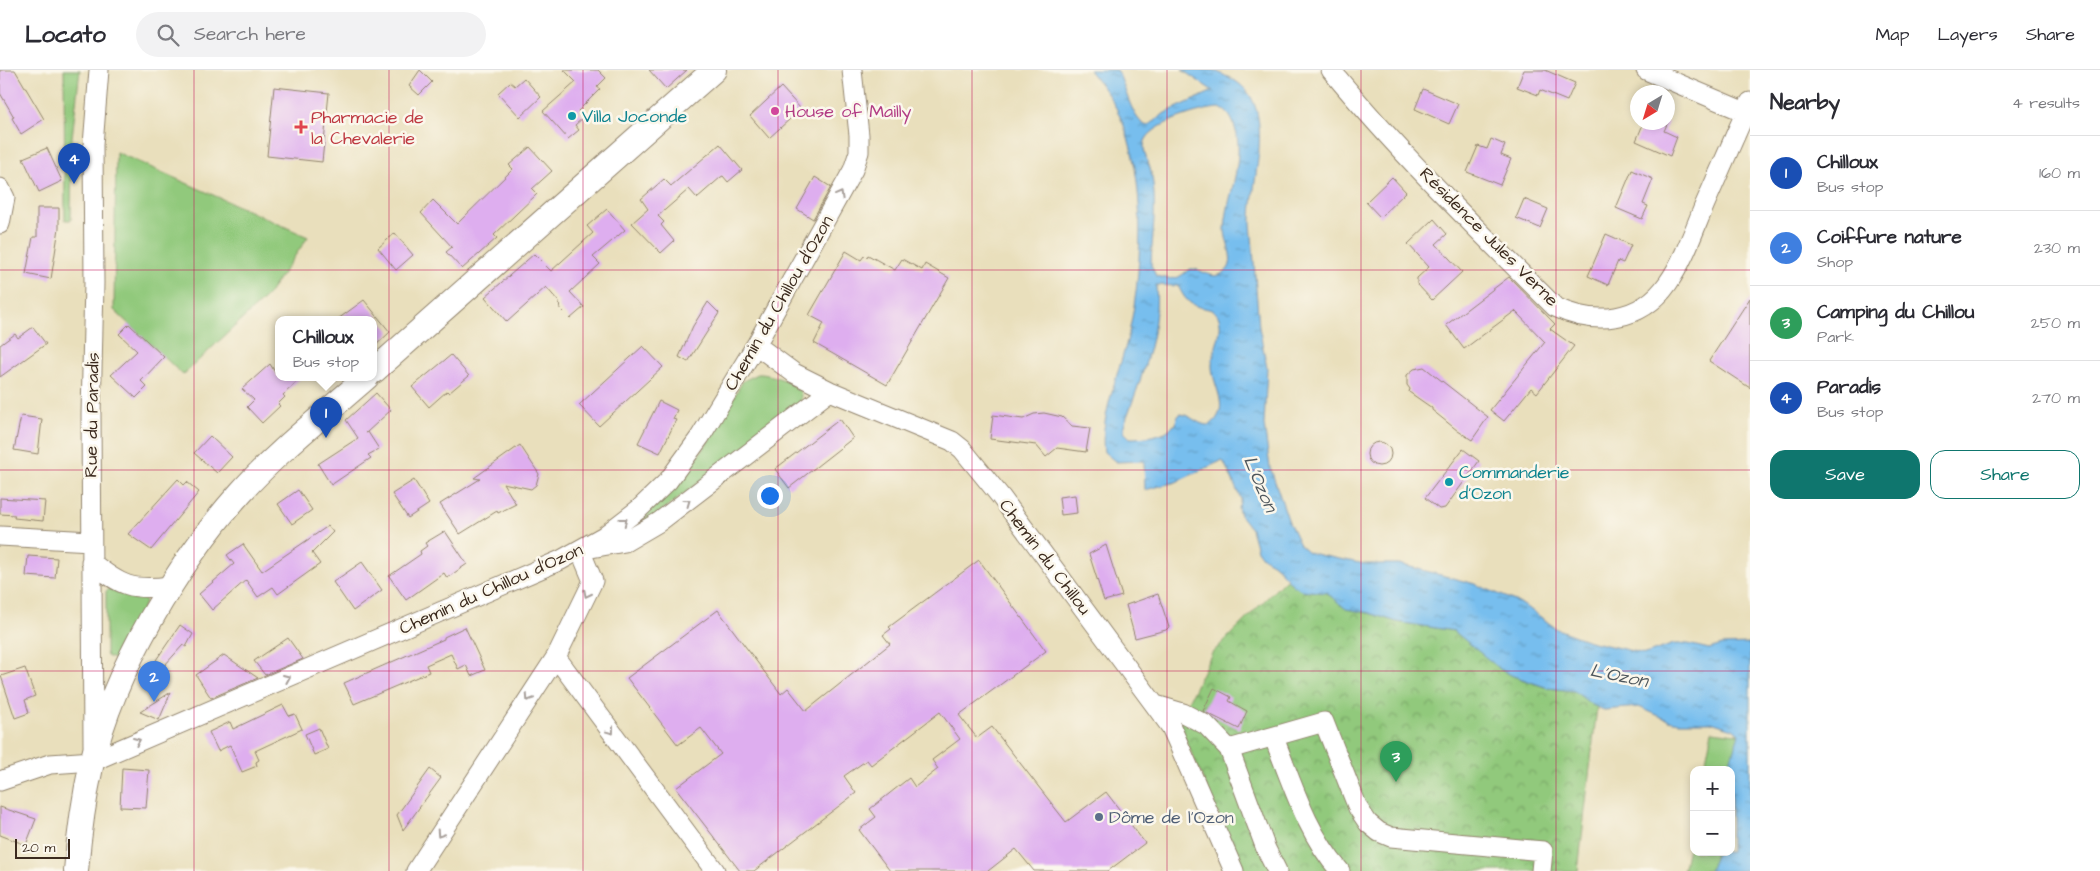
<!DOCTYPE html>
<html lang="en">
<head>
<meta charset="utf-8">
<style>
  body { margin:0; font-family:"Architects Daughter",sans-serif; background:#f2f2f3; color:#2b2b33 }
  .controls { position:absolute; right:15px; bottom:15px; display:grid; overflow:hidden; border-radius:10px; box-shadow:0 2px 8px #0003 }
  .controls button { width:45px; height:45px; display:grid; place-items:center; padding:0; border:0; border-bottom:1px solid #e1e1e2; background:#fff; color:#2b2b33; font:25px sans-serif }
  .compass { position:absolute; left:1630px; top:15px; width:45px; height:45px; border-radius:50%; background:#fff; box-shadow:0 2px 8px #0003; rotate:218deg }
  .scale { position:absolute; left:15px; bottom:12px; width:55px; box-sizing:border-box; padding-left:5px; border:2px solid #3b2a1e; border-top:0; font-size:14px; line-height:18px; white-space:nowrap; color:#3b2a1e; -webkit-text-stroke:4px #fbf7ec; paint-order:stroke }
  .you { position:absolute; left:769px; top:425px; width:18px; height:18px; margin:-12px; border:4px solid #fff; border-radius:50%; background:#1a73e8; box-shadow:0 0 0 8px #1a73e833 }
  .badge { display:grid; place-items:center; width:32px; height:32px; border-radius:50%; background:#0f766e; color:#fff; font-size:16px; font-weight:700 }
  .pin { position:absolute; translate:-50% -41px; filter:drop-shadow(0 1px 2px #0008) }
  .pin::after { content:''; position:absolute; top:26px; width:18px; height:15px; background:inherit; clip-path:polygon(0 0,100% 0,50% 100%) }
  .popup { position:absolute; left:275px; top:246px; width:102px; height:65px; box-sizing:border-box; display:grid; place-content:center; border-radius:10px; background:#fff; filter:drop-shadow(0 1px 4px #0005); font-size:16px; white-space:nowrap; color:#7c7c81 }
  .popup b { font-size:19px; color:#2b2b33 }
  .popup::after { content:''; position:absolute; left:50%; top:100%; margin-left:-10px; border:10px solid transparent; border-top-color:#fff }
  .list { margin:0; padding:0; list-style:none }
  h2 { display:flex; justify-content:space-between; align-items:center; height:65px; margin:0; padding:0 20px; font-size:21px }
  h2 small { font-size:16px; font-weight:400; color:#7c7c81 }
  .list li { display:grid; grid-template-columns:32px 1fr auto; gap:15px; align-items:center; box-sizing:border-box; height:75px; padding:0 20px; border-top:1px solid #e1e1e2 }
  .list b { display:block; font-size:19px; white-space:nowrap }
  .list p { margin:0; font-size:16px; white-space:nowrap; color:#7c7c81 }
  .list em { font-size:16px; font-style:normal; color:#7c7c81 }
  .actions { display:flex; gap:10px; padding:15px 20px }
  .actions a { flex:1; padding:11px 0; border:1px solid #0f766e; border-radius:15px; text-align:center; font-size:18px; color:#0f766e }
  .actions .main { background:#0f766e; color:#fff }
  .icon { flex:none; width:28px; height:28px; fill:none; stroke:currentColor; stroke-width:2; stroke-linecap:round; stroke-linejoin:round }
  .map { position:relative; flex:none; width:1750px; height:801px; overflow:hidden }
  header { display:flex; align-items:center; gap:30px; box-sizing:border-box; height:70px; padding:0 25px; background:#fff; border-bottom:1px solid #e1e1e2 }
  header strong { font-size:24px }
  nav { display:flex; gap:28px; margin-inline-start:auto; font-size:18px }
  .search { width:350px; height:45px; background:#f2f2f3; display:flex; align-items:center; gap:12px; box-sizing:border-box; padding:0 18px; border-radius:28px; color:#7c7c81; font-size:19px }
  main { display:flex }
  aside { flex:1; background:#fff }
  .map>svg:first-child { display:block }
</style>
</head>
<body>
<header>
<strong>Locato</strong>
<div class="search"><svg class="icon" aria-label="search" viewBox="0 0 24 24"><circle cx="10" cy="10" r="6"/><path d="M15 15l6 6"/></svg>Search here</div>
<nav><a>Map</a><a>Layers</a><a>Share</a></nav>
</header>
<main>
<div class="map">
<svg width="1750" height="801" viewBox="0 0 1750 801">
  <defs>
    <pattern id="park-crowns" width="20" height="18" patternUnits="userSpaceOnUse" patternTransform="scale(1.25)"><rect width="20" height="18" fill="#91c97c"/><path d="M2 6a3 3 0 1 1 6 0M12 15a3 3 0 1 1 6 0" fill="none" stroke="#78a365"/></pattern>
    <pattern id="water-ripples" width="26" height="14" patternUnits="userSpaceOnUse" patternTransform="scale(1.25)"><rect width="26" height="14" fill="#77beee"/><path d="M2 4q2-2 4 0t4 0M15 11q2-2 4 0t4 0" fill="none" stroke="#639bc0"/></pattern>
  </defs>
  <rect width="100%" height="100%" fill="#fbf7ec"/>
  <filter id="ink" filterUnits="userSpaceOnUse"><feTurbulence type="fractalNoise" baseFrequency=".02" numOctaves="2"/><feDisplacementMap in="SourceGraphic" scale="10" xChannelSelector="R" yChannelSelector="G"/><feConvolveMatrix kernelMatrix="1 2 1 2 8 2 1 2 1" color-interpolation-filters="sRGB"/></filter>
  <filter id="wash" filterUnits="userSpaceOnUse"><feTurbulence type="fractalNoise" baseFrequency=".0096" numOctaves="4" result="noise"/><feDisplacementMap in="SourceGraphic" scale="20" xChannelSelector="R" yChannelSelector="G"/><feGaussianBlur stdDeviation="1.12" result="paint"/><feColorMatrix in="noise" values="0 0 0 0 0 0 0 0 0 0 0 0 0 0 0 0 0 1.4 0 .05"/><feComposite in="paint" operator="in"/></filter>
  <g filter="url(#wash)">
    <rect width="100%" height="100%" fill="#e9dfbc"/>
    <!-- green -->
    <path fill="#91c97c" stroke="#667a4d" d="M64,0H80L72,67L71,150H65Z
      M116,82L308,167L267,226L183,305L114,240Z
      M758,304C766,303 791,311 797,317C802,322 801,327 801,333L649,451L618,468L676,416L706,375L743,311Z
      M112,518L143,526L146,531L120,587L114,589L107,586L106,582V522L107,520Z
      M1712,661L1744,665L1731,700H1704Z
      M1694,750V782H1715L1711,801H1683Z"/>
    <!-- park -->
    <path fill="url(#park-crowns)" stroke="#667a4d" d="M1286,509L1301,520L1327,523L1347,539L1369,543L1397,552L1455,561L1521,609L1548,618L1574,621L1597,637L1578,801H1243L1178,652L1212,583Z"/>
    <!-- water -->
    <path fill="url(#water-ripples)" stroke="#597486" fill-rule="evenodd" d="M1089,0H1117C1125,14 1132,53 1148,56L1165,43L1213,21L1182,0C1191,0 1203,0 1212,0C1218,1 1224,6 1230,8C1281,33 1250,109 1251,153L1259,257L1267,298L1264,355L1270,397L1289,452L1300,475L1308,482L1319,485L1365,494H1399L1475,514L1515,531L1531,540L1557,559L1589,571L1645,584L1674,574H1688L1709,579L1722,575L1750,574V801H1709L1716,782H1731V700H1727L1739,664L1733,659L1711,652H1680L1668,650L1639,637L1604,640L1592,635L1574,621L1548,618L1513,606L1501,600L1454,561L1397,552L1369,543L1346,539L1327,523L1301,520L1293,515L1274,494L1262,487L1257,480L1251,459L1240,445L1238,438L1241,429L1224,392L1221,391L1176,412L1145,420L1144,391L1116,392L1104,382C1099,353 1118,304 1126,275C1143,211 1148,104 1119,44C1112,28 1100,14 1089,0ZM1219,38C1235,42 1239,70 1238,84C1237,110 1226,134 1225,160C1225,171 1236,191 1227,200C1212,214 1204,198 1191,199C1187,200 1185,203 1182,205C1173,211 1166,208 1156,206L1151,195C1152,165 1158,132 1151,102C1149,92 1140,79 1146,69C1156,52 1201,39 1219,38ZM1156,215L1178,216C1182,223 1185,230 1192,234C1199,239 1212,237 1217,244C1226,258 1213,279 1212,294C1211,315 1233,338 1210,355C1198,356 1192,345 1180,344C1176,348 1177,351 1174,355C1166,366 1143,368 1130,368L1124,362V355C1140,311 1160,263 1156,215Z"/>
    <g id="blocks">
      <!-- building -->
      <path fill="#deaeef" d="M0,0H15L44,49L21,64L12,48L14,47L0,23Z
        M420,0L432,12L419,25L409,16Z
        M564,0H598L606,8L597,17L600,19L578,41L584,47L575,55L579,60L568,69L543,41L576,12Z
        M649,0H687L666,19Z
        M1524,0H1545L1575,13L1567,31L1540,20L1538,25L1517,17Z
        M524,8L541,27L520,47L498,23L510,12L515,16Z
        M274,17L329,23L322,92L267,86Z
        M781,17L801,39L769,68L750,46Z
        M1423,19L1458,34L1449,54L1415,39Z
        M1644,52H1668L1664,61L1677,67L1670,86L1636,71Z
        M1491,69L1505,75L1501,85L1511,89L1500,115L1467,102L1478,76L1487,79Z
        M720,74L742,100L728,112L723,106L721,107L697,128L689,119L658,146L664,152L661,155L674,171L661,183L632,153L648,139L641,129L664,109L671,116Z
        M530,77L552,101L532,119L537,124L494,165L497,168L462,199L446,182L452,177L421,143L433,130L457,154L513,99L509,95Z
        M47,78L62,111L39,122L23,88Z
        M1632,100L1653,109L1643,134L1648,136L1642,149L1616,138Z
        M815,107L831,117L813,149L797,139Z
        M1392,107L1406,122L1380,147L1366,132Z
        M1524,129L1548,139L1540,158L1516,148Z
        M37,138H59V158L51,209L26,204L33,167H37Z
        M607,139L625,160L593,187L600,194L570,222L584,237L570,249L560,239L559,232L546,217L507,252L485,227L534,184L551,201L593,163L587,156Z
        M1434,149L1447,164L1436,174L1462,202L1432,230L1417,214V208L1429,197L1408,174Z
        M395,163L413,185L396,200L378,178Z
        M1606,164L1631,175L1623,193L1618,191L1608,215L1588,206Z
        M846,181L861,190L864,186L867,187L868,185L895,200L902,189L922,200L925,194L949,208L887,315L814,273L824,253L809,245Z
        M1509,207L1555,254L1550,259L1574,276L1537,323L1531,318L1504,351L1490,340L1545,272L1515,241L1464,279L1446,255Z
        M1750,228V318L1709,291Z
        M364,230L390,262L374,277V249H338Z
        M708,232L719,243L688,292L679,287L693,256Z
        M129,254L164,287L141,311L147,317L136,328L111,305L137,281L119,264Z
        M33,257L46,274L0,307V275L15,264L18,268Z
        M643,276L663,297L599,356L579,335Z
        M451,285L469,306L449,323L447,321L429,337L412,317Z
        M270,294L278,307H302L283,325L285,327L278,334L280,336L262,353L247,337L254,330L242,319Z
        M1424,297L1488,347L1472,370L1458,361L1432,340V338L1409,322L1410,319L1407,315V305L1414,299Z
        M376,323L391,340L366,363L368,362L379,379L368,385L371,388L331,415L318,394L358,368L346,350Z
        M659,331L677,340L673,349L676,350L660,383L638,373Z
        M1044,343L1062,347L1072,356L1090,358L1086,382L1057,378L1046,387L1036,375L990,369L993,345L1023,349L1034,344Z
        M21,346L42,349L38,384L14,380Z
        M840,349L853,368L789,418L775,399Z
        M210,366L232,387L217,403L194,383Z
        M1367 384a12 12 0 1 1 24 0a12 12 0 1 1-24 0Z
        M520,375L539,404L536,415L531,419L503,413L516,434L498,443L497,441L460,464L440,434L480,409L474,408Z
        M1463,379L1479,391L1445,438L1439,439L1425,428Z
        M178,409L184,415L187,412L199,422L151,480L128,464Z
        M414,410L429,434L408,448L392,424Z
        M298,420L312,440L292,454L278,434Z
        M1075,425L1077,443L1061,445L1059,427Z
        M0,428L45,431L43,451L14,448L15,445L0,444Z
        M328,456L333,462L312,483L320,494L278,524L273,517L258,527L246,510L212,540L199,524L234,494L227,485L243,474L262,501Z
        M445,461L467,494L447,508L444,503L406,530L389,506L421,484L420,481L427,476L425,473Z
        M1106,475L1122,526L1104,531L1089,484Z
        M28,486L57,488L55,508L26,506Z
        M979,490L1046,581L959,645L977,668L992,657L1066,752L1106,722L1145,773L1108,801H1034L1016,779L988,801H890L859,760L876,747L870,739L909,708L915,717L938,699L932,690L960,669L940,642L871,695L867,690L844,706L856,723L754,801H740L676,718L721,684L701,658L678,675L627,608L718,540L781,624L788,618L806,641L890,574L883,565L891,559L889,557Z
        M362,492L382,520L353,541L333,512Z
        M1158,524L1169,557L1166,560L1135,568L1126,535Z
        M180,555L193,564L186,577L183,575L164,596L156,590Z
        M465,557L485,600L471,606L466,595L458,599L451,584L426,595L429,602L354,634L344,613L444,569V567Z
        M288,568L303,589L265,605L254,591Z
        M224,585L258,608L211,628L196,605Z
        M25,598L35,626L25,630L29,643L15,648L1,606Z
        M1214,618L1231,627L1229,631L1247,641L1239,659L1203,641Z
        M171,622L159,650L140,642Z
        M283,635L289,646L295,644L302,659L255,681L259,690L256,692L257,696L242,702L230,675L218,681L209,662L230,652L233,659Z
        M319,658L328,679L314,685L305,664Z
        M122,698L149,700L146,738L120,737Z
        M430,699L441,708L403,760L397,745Z
        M0,737L36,749L26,775L0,765Z"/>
    </g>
  </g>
  <g filter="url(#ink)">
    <use href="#blocks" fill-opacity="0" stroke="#92846d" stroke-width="1"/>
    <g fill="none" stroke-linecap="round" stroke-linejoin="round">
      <defs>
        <path id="minor" d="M1331,0C1400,84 1478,160 1555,237C1595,256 1641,252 1668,213C1684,190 1694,160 1705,134C1720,100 1735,66 1750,32
          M1646,0L1745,42
          M0,118L5,128L0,154
          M756,275L794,303L830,321L952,371L962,379L1001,427L1171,657L1234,801
          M0,466L91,471
          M91,492C121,516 132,521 170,516
          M1156,635L1183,643L1206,655L1229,679L1324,652L1358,738L1368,753L1379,762L1391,767L1543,781L1541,801
          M1274,668C1292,713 1307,764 1340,801
          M93,675L91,344L94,213L93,75L99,0
          M1229,679L1266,779L1277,801
          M0,711L50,694L93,691L561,490L604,466L639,439L668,411L700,367L756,275L853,100L859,82V65L852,0
          M416,801L556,587
          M715,801L556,587L593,511L580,480L625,472L659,452L830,321"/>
        <path id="major" d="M374,301L714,0
          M76,801C79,764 84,728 92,692C114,600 178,492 241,422C279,380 325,344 367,307"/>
      </defs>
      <!-- minor casing -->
      <use href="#minor" stroke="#92846d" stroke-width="21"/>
      <!-- major casing -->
      <use href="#major" stroke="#92846d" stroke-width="26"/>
      <!-- minor -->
      <use href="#minor" stroke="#fff" stroke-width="19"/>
      <!-- major -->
      <use href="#major" stroke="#fff" stroke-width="24"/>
    </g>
    <!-- one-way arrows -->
    <defs><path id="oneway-chevron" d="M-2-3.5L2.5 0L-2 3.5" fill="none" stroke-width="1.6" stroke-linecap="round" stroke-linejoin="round" transform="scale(1.25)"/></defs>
    <g stroke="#a79f9a">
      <use href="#oneway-chevron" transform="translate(840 125) rotate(-61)"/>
      <use href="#oneway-chevron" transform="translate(687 432) rotate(-36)"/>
      <use href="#oneway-chevron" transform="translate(624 451) rotate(-38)"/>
      <use href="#oneway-chevron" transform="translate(587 524) rotate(117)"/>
      <use href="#oneway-chevron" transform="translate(287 608) rotate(-23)"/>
      <use href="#oneway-chevron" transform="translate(529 628) rotate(123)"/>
      <use href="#oneway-chevron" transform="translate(611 661) rotate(53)"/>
      <use href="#oneway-chevron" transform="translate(137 671) rotate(-23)"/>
      <use href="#oneway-chevron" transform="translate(440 764) rotate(123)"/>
    </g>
  </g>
  <!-- grid -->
  <path fill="none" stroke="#c2185b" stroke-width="1" stroke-opacity="0.55" d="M194,0V801M389,0V801M583,0V801M778,0V801M972,0V801M1167,0V801M1361,0V801M1556,0V801M0,200H1750M0,400H1750M0,601H1750"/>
  <!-- markers -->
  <circle fill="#d1479c" stroke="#fbf7ec" stroke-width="2" cx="775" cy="41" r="5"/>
  <g fill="#0f9aa8" stroke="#fbf7ec" stroke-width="2">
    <circle cx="572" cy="46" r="5"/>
    <circle cx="1449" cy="412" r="5"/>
  </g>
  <path fill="#e0444e" stroke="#fbf7ec" stroke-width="2" d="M298.5 49.5h5v5h5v5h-5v5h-5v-5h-5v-5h5z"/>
  <circle fill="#5c6f8a" stroke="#fbf7ec" stroke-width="2" cx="1099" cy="747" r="5"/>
  <g text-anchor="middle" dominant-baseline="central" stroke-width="5" stroke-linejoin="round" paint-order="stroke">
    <!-- hotel labels -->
    <g font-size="18" fill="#b23c85" stroke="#fbf7ec" text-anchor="start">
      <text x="785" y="41">House of Mailly</text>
    </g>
    <!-- culture labels -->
    <g font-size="18" fill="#0d838f" stroke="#fbf7ec" text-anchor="start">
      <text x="582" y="46">Villa Joconde</text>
      <text x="1459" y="402">Commanderie<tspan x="1459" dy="21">d'Ozon</tspan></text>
    </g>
    <!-- health labels -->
    <g font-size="18" fill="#be3a42" stroke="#fbf7ec" text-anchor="start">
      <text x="311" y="47">Pharmacie de<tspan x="311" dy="21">la Chevalerie</tspan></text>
    </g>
    <!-- street labels -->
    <g font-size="18" fill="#3b2a1e" stroke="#fbf7ec">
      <text transform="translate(1489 167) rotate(45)">Résidence Jules Verne</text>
      <text transform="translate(779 233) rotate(-60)">Chemin du Chillou d'Ozon</text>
      <text transform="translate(92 345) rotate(-89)">Rue du Paradis</text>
      <text transform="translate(1045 487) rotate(53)">Chemin du Chillou</text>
      <text transform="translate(491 519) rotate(-24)">Chemin du Chillou d'Ozon</text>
    </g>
    <!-- service labels -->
    <g font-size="18" fill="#4e5e75" stroke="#fbf7ec" text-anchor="start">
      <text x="1109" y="747">Dôme de l'Ozon</text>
    </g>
    <!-- water labels -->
    <g font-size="19" font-style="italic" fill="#4d565c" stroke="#fbf7ec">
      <text transform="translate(1260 414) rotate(67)">L'Ozon</text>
      <text transform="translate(1619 606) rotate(11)">L'Ozon</text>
    </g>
  </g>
</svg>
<div class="controls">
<button>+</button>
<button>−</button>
</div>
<svg class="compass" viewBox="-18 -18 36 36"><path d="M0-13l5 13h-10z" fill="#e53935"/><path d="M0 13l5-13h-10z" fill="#7c7c81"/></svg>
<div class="scale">20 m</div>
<div class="you"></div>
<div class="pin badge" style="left:326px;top:368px;background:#1a4fb4">1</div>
<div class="popup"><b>Chilloux</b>Bus stop</div>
<div class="pin badge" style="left:154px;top:632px;background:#3f7fe0">2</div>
<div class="pin badge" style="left:1396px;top:712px;background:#2e9e5b">3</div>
<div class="pin badge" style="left:74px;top:114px;background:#1a4fb4">4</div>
</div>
<aside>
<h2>Nearby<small>4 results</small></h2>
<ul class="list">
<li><span class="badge" style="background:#1a4fb4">1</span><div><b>Chilloux</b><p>Bus stop</p></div><em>160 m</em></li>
<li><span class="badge" style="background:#3f7fe0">2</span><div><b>Coiffure nature</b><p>Shop</p></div><em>230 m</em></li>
<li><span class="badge" style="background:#2e9e5b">3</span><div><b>Camping du Chillou</b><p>Park</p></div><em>250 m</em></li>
<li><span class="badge" style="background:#1a4fb4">4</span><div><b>Paradis</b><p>Bus stop</p></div><em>270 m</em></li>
</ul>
<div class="actions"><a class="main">Save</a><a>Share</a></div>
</aside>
</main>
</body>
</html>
